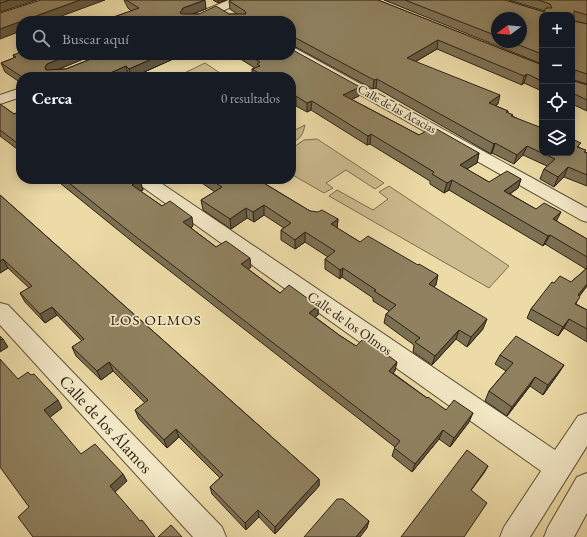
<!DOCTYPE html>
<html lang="es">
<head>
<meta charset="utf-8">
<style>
  body { margin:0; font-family:"EB Garamond",serif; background:#242831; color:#f1f3f6 }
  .controls { position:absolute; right:12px; top:12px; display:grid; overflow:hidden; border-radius:8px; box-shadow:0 2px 10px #0003 }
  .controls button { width:36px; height:36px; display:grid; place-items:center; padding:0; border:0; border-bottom:1px solid #363941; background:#171b24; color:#f1f3f6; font:20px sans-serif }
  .compass { position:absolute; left:491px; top:12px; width:36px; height:36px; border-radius:50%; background:#171b24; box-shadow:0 2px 10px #0003; rotate:254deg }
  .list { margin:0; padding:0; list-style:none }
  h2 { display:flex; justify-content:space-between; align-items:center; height:52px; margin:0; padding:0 16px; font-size:17px }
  h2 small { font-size:13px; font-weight:400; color:#9ea1a6 }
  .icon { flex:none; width:22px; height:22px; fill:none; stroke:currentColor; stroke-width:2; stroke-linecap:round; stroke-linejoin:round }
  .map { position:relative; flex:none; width:587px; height:537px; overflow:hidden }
  .search { position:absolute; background:#171b24; box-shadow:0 2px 10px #0003; left:16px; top:16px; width:280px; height:44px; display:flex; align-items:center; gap:10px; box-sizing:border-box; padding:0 14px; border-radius:16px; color:#9ea1a6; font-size:15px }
  .panel { position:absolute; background:#171b24; box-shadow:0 2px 10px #0003; left:16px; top:72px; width:280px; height:112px; border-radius:16px }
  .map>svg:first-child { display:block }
</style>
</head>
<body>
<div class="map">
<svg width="587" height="537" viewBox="0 0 587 537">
  <rect width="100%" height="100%" fill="#ecdba7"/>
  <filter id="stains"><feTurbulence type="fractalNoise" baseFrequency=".005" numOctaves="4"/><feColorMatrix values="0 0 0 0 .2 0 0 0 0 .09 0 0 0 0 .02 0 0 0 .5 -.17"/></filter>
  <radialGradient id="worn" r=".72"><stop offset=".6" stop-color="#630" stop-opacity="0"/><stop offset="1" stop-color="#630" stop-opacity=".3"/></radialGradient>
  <!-- green -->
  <path fill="#ccbb8e" stroke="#7c6e50" d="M205,63L226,77H176Z
    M305,125C303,135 300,139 291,143V132Z
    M317,139L384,183L375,189L346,170L326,183L333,188L324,193L291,174V149L304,140Z
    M389,186L509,266L489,288L329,196L337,190L373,210L388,199L379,192Z"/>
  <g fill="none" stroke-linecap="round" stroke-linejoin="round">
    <defs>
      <path id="minor" d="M229,0H245L243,2L199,21H183L185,18Z
        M291,46L587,208V222L581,220L290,55Z
        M21,88V97L0,104V95Z
        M134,179H155L555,450L578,416L587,413V446L530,537H500L504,527L541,471L137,183Z
        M0,303L8,305L222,527L226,537H193L0,325Z
        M587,473V513L574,537H544L548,527L577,477Z"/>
    </defs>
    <!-- minor casing -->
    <use href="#minor" stroke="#5d5038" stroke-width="2"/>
    <!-- minor -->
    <use href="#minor" fill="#f3e8c6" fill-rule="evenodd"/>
  </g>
  <!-- wall -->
  <path fill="#7c7053" stroke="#2d2113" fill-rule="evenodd" d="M124,0H204L206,9L191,14H237L230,9L229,1L378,0L542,65V91L524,83L522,85L437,49L415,62L498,104L496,106L508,111V113L513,115L512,116L579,147L587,153V186L564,177L554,187L540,179L544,169L547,166L523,155L514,164L492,153L491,154L376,88L373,89L292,45L291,21H112L111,18L131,11L128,8Z
    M213,0H226L218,3Z
    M384,0H505L544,12L545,11L509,0H587V24L574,21L587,24V84L574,80V81L587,85V111L572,104V15H542V64ZM497,18L521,42H497Z
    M13,55H93L58,69H66L101,55H182L133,77H130L128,75L124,77H21V83L5,72L1,63L14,58Z
    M234,55H291L359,96L351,99L419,135L479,153L477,163L466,169L489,182L521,179L518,188L510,194L587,239V286L579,296L576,304L587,310V342L564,328L558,336L527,318L531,309L554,283L571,282L586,269L545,244L543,246L449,190L444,193L430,184V181L370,144L367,145L311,110L307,112L296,106L292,107L291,106V77H252V69L255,68Z
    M0,104L14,114L21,111V152L0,136Z
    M55,179H138L143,190L140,191L162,206L193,226L191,228L216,247L251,267L248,269L280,293L318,306V315L315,317L339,335L395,371L393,373L427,398L446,410L469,422L450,447L439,439L412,472L392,456L395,447L134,243Z
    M196,179H257L310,211L338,219L337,228L360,242L436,285L434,287L483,329L467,347L456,339L432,365L413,352L414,345L384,323L386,314L389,311L373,301V298L342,277L340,279L325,269V259L328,257L305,242L295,249L281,240V230L284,228L264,215L254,222L247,218L231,229L203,210L201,200L215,192Z
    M0,195L319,479V486L275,534L259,517L246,530L212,494L210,487L220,478L179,437L167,448L139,419L135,410L145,403L113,371L101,380L76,356L72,347L82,341L57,315L45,323L25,302L20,293L29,288L8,268L0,273Z
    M500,355L564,365L558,374L543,395L530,386L507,416L485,401L489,391L506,371L495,364Z"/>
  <!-- shaded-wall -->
  <path fill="#655b43" stroke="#2d2113" d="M10,0H37L0,12V3Z
    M80,0H105L48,21H22Z
    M205,0L206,9L184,17L180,13L183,8Z
    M218,0H226L218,3Z
    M21,21V31L0,39V29Z
    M291,36H292V45H291Z
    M438,40L437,49L406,67L407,58Z
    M69,55H93L50,73L48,76L45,67L47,64Z
    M161,55H182L133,77H131L129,69Z
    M126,66L128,75L124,77H101Z
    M527,74L524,83L522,85L524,76Z
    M377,79L376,88L373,89L374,80Z
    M360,87L359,96L342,104L343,95Z
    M500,95L498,104L487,112L489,103Z
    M296,96V106L292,107V98Z
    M312,101L311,110L307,112V103Z
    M371,134L370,144L367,145L368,136Z
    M495,143L492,153L491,154L494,144Z
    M527,146L523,155L514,164L517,155Z
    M479,153L477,163L457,175L460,165Z
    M568,167L564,177L554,187L558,177Z
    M521,179L518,188L501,200L504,191Z
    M140,180L143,190L134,195L132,185Z
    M452,180L449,190L444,193L447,183Z
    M264,205V215L254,222L253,212Z
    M246,208L247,218L231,229L230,219Z
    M561,212L556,222L553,219Z
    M192,217L193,226L185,232L183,222Z
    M338,219L337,229L331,224Z
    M305,232V242L295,249V240Z
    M550,235L545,244L543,246L548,236Z
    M250,258L251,267L242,274L241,264Z
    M3,259L8,268L0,273V261Z
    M343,268L342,277L340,279V270Z
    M438,275L436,285L427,294L429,284Z
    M587,284V286L573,305L578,295Z
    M318,306V315L309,323V313Z
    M52,307L57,315L45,323L40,314Z
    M487,319L483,329L467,347L471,337Z
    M569,319L564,328L558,336L563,327Z
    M459,330L456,339L432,365L435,356Z
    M3,339L8,347L0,352V340Z
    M109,362L113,371L101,380L97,371Z
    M397,362L395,371L387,380L389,371Z
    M564,365L558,374L543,395L548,385Z
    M535,377L530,386L507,416L512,407Z
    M58,400L62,408L49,418L44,410Z
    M473,413L469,422L450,447L454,438Z
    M176,429L179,437L167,448L164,440Z
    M443,430L439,439L412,472L415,464Z
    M488,466L484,473L466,497L471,490Z
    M123,474L127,481L114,493L110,486Z
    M319,479V486L275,534V527Z
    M258,510L259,517L246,530L245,523Z
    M369,521L367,528L360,537H356Z"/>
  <!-- building -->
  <path fill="#908260" stroke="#2d2113" d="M0,0H10L0,3Z
    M41,0H80L0,29V13Z
    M126,0H205L183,8L180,13L182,14H199L216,6L229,14H246L245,11L229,1L232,0H378L542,65V81L527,74L524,76L438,40L407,58L500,95L489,103L508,111L506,112L513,115L511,116L542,128V153L527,146L517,155L495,143L494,144L377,79L374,80L292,36H291V21H113L115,20L111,18L139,8Z
    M405,0H505L544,12L546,8H552L550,4L538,0H587V15L574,11V21L587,24V74L575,70L574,81L587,85V100L572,93V15H542V54L511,42H521V18H497V36Z
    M291,49L360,87L343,95L419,135L433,127L479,153L460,165L489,182L507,171L521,179L504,191L536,209L544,203L561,212L553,219L587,239V257L550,235L548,236L452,180L447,183L432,174L434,172L371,134L368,136L312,101L307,103L296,96L292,98L291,97V77H265L252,69L260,66L257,64L260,62L248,55H291Z
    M21,52V55H69L47,64L45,67L46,70L66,69L101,55H161L129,69L126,66L101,77H22L1,63L16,57L13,55Z
    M0,104L14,114L21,111V146L0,130Z
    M572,139L581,143L577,147L586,150L584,152L587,153V175L568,167L558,177L544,169L555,159L542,153H572Z
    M64,179H138L140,180L132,185L162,206L170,201L192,217L183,222L216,247L226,241L250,258L241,264L280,293L289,285L318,306L309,313L339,335L356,346L364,338L397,362L389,371L427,398L428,397L446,410L454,400L473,413L454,438L443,430L415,464L394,448L400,441L131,233Z
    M209,179H257L310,211L318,212L322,210L338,219L331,224L360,242L368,236L418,265L419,264L438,275L429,284L487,319L471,337L459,330L435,356L415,342L420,338L386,314L396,305L374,291L376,290L343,268L340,270L325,259L335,251L305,232L295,240L281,230L291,223L264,205L253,212L246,208L230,219L201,200L222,187Z
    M0,195L319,479L275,527L258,510L245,523L210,487L223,475L176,429L164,440L135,410L148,400L109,362L97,371L72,347L84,339L52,307L40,314L20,293L32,286L3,259L0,261Z
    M587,268V284L578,295L580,297L575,304L587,310V329L569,319L563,327L531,309L552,282L554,283L560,276L571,282Z
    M0,336L3,339L0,340Z
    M516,336L564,365L548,385L535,377L512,407L489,391L513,363L500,355Z
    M0,359L18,379L28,372L31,375L34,374L58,400L44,410L81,454L95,444L123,474L110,486L140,521L142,520L155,537H33L18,517L29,507L0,467Z
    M467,450L488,466L471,490L487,503L464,537H401Z
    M337,499H343L369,521L356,537H304Z
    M171,525L182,537H158Z"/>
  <g text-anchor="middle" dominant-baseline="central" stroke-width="3.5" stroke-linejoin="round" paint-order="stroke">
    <!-- far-street labels -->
    <g font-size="12" fill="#2d2113" stroke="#f3e8c6">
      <text transform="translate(397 109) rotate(29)">Calle de las Acacias</text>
    </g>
    <!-- street labels -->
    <g font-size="14" fill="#2d2113" stroke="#f3e8c6">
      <text transform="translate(350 323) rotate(35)">Calle de los Olmos</text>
    </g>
    <!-- neighbourhood labels -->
    <g font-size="15" letter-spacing="1" fill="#2d2113" stroke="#f3e8c6">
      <text x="156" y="319">LOS OLMOS</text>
    </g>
    <!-- near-street labels -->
    <g font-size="17" fill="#2d2113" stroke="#f3e8c6">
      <text transform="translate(106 424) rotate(47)">Calle de los Álamos</text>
    </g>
  </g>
  <rect width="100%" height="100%" filter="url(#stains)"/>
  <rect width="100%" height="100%" fill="url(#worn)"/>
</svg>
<div class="controls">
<button>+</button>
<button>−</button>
<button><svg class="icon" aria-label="locate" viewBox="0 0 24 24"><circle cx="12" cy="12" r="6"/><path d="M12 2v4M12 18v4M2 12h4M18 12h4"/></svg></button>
<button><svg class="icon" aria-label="layers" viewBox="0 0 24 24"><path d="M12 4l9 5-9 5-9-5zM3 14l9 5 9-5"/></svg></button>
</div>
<svg class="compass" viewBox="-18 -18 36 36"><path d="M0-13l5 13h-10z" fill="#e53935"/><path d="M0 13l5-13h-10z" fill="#9ea1a6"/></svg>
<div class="search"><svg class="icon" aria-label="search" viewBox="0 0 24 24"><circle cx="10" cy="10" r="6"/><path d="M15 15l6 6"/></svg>Buscar aquí</div>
<section class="panel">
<h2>Cerca<small>0 resultados</small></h2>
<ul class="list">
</ul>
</section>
</div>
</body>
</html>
